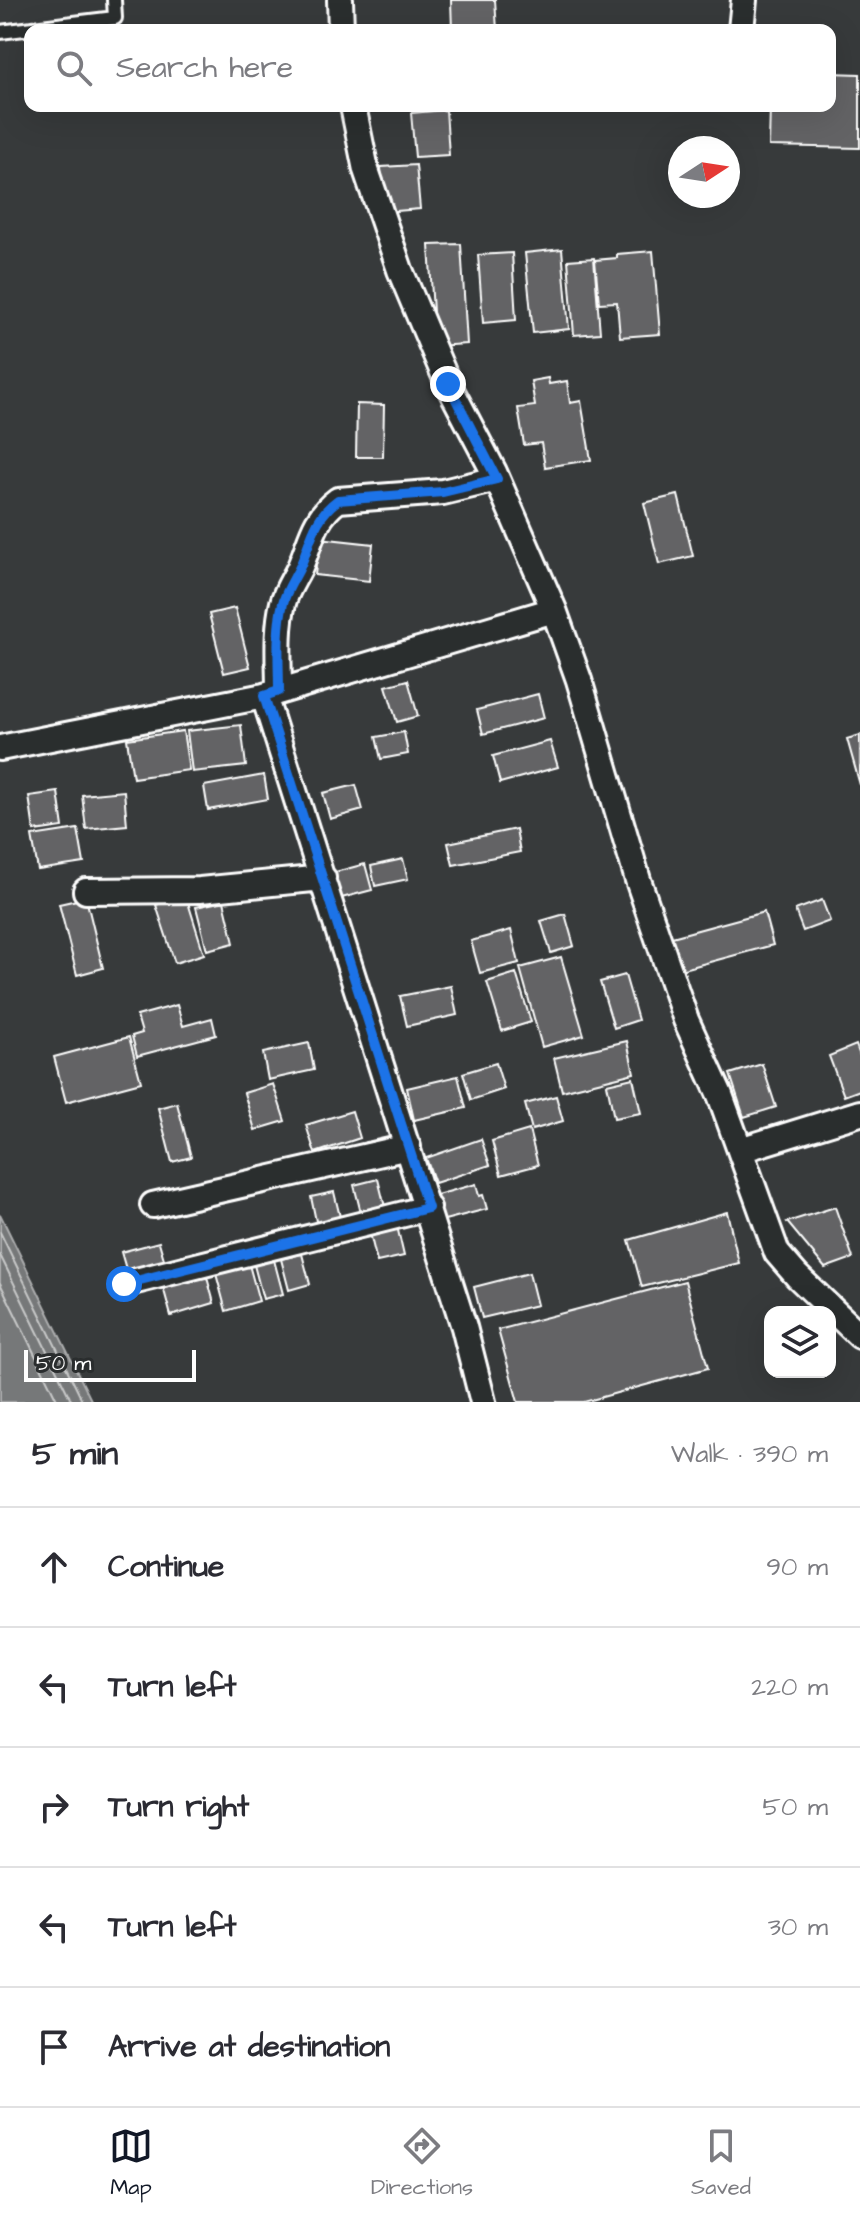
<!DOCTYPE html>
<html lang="en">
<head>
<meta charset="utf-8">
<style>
  body { margin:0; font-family:"Architects Daughter",sans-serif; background:#f2f2f3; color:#2b2b33 }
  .controls { position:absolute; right:24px; bottom:24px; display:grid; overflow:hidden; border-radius:16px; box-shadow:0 8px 32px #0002 }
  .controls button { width:72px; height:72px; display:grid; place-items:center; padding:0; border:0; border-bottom:2px solid #e1e1e2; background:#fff; color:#2b2b33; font:40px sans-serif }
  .compass { position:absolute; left:668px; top:136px; width:72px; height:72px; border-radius:50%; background:#fff; box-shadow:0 8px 32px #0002; rotate:78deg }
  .scale { position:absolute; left:24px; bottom:20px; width:172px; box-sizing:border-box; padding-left:8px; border:4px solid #fff; border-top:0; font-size:22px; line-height:28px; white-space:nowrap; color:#fff; -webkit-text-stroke:6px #2a2d2e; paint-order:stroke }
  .stop { position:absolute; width:24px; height:24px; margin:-18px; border:6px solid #1a73e8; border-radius:50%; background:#fff }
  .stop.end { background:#1a73e8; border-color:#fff; box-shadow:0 2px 8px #0008 }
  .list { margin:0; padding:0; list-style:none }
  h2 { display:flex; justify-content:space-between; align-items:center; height:104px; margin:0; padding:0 32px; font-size:34px }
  h2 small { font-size:26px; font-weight:400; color:#7c7c81 }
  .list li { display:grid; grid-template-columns:52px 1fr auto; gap:24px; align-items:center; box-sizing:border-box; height:120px; padding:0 32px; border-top:2px solid #e1e1e2 }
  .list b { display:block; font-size:30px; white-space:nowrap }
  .list em { font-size:26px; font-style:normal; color:#7c7c81 }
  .icon { flex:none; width:44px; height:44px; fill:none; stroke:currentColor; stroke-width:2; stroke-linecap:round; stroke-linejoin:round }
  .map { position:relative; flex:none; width:860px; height:1402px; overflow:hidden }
  .search { position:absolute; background:#fff; box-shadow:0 8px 32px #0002; left:24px; right:24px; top:24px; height:88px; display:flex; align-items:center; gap:20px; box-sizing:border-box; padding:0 28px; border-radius:16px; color:#7c7c81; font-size:30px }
  .sheet { height:704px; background:#fff }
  nav { display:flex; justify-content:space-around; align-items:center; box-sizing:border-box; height:112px; border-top:2px solid #e1e1e2; background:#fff; font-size:22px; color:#7c7c81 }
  nav a { display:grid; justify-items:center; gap:4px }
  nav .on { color:#111827 }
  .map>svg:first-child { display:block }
</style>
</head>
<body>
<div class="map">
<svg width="860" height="1402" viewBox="0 0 860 1402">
  <rect width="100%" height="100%" fill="#373a3b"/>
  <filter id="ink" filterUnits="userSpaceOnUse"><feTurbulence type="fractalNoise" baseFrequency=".0125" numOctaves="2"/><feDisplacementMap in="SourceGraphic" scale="16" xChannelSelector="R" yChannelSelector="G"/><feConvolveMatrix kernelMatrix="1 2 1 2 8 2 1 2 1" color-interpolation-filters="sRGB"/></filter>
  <g filter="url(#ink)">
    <!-- water -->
    <path fill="#767879" stroke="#adaeaf" stroke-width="2" d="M0,1214L92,1402H0Z"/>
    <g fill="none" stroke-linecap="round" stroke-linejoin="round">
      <!-- shore -->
      <path stroke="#c8c9c9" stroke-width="2" d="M0,1232L83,1402
        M0,1255L72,1402
        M0,1283L58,1402"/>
    </g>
    <!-- building -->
    <path fill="#636465" stroke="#fff" stroke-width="2" d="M451,0H495L497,30H452Z
      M830,73L860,74V148L769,146L770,106H830Z
      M446,110L449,155L415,157L411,113Z
      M416,165L420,209L384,212L381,167Z
      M461,244L467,344L435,346L429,245Z
      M562,249L569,329L533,333L525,253Z
      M653,251L660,334L620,337L617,302L599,303L595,260L617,258V254Z
      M512,253L516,320L483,323L478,255Z
      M594,258L600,333L574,335L568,260Z
      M548,378L549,384L567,381L570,403L581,401L591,460L545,467L541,443L524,445L518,408L535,406L531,381Z
      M357,404L384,405L383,457H356Z
      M678,495L693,556L659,564L644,503Z
      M319,538L373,544L369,581L315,575Z
      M235,608L250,667L224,673L209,614Z
      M408,680L418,716L397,722L386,686Z
      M538,694L544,718L483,734L477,710Z
      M241,725L246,766L192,772L187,731Z
      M183,731L189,770L133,778L127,739Z
      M404,732L408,754L381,759L376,737Z
      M860,735V785L847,739Z
      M550,741L558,767L500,783L493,756Z
      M264,775L268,799L208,810L204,786Z
      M356,785L363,810L330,819L323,793Z
      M124,791L127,825L86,829L82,795Z
      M58,792L63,827L34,831L29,796Z
      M78,829L84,863L38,870L32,836Z
      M516,829L520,852L453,865L448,843Z
      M403,859L408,879L375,886L371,866Z
      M365,864L372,890L334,900L328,874Z
      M186,896L204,954L175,963L156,905Z
      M86,898L103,968L77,975L59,904Z
      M822,900L830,921L803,931L795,910Z
      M224,901L234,943L207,950L196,907Z
      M764,912L773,945L680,970L672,937Z
      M565,914L574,946L551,953L541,921Z
      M511,930L519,963L480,973L471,941Z
      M561,957L584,1035L542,1047L520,968Z
      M516,973L531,1022L502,1031L487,982Z
      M625,975L638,1020L614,1028L600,982Z
      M451,986L457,1015L407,1026L400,996Z
      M177,1005L183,1026L212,1018L216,1035L137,1056L132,1036L142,1033L137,1016Z
      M129,1037L141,1082L66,1102L54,1057Z
      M627,1041L634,1073L562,1091L554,1058Z
      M309,1043L314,1070L268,1080L263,1053Z
      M856,1045L860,1056V1090L844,1096L829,1056Z
      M496,1063L504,1089L471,1100L463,1073Z
      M762,1064L776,1107L744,1117L730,1074Z
      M458,1076L466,1108L414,1120L407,1088Z
      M633,1078L641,1113L614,1118L607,1084Z
      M273,1084L285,1121L255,1130L244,1093Z
      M556,1096L563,1121L532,1130L525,1104Z
      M177,1103L191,1157L172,1162L158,1108Z
      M352,1111L360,1138L315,1153L306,1125Z
      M529,1130L538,1165L501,1175L492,1141Z
      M481,1139L490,1165L435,1183L426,1158Z
      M378,1179L386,1211L362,1217L354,1185Z
      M476,1184L479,1196L483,1195L487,1209L433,1223L426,1198Z
      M334,1192L341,1221L317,1226L311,1197Z
      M835,1207L853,1258L825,1268L787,1222Z
      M727,1212L739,1263L642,1287L629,1240Z
      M397,1226L404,1256L377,1262L370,1233Z
      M159,1242L166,1266L128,1276L121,1252Z
      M302,1254L310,1284L289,1290L281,1259Z
      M274,1260L283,1294L263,1299L254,1265Z
      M248,1261L259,1301L226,1311L215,1270Z
      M205,1270L214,1303L171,1316L162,1283Z
      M529,1273L537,1305L482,1318L474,1287Z
      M685,1281L708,1368L584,1402H518L498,1330Z"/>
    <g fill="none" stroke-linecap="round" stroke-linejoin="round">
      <defs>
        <path id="service" d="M0,32L115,18L114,0"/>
        <path id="minor" d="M340,0L341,30
          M741,30L744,0
          M353,106L366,170L400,270L448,384L494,472L554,610L579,680L638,880L686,1020L720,1095L777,1253L797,1276L860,1336
          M279,691C279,663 276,631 283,603C286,591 293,581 299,569C311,543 312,519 338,500L443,492L497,479
          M264,696L464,1327L483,1402
          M0,748L264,696L554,610
          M86,891L200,890L323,878
          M740,1150L860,1113
          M153,1205L408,1147
          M124,1284L428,1208"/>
      </defs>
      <!-- service casing -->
      <use href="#service" stroke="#fff" stroke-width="18"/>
      <!-- minor casing -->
      <use href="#minor" stroke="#fff" stroke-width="30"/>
      <!-- service -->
      <use href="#service" stroke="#2a2d2e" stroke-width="12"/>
      <!-- minor -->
      <use href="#minor" stroke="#2a2d2e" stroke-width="24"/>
    </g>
  </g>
  <g fill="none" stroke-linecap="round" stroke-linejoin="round" filter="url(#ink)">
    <!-- route -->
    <path stroke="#1a73e8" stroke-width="10" d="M124,1284L428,1208L264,696L279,691C279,663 276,631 283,603C286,591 293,581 299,569C311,543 312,519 338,500L443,492L497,479L448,384"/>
  </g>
</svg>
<div class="controls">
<button><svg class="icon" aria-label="layers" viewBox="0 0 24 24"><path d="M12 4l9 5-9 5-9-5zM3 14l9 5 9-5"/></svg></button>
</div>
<svg class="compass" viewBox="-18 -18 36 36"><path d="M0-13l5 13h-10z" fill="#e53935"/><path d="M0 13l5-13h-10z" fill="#7c7c81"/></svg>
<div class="scale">50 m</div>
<div class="stop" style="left:124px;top:1284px"></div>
<div class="stop end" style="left:448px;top:384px"></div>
<div class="search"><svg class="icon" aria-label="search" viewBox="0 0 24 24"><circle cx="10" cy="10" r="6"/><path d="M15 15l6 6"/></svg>Search here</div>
</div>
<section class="sheet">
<h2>5 min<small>Walk · 390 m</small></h2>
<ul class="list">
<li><svg class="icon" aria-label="ahead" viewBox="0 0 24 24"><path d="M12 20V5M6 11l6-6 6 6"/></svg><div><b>Continue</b></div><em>90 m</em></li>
<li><svg class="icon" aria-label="left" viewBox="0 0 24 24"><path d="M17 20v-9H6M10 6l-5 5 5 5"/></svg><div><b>Turn left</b></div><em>220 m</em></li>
<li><svg class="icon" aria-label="right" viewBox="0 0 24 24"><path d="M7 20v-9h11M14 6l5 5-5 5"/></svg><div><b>Turn right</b></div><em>50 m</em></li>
<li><svg class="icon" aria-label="left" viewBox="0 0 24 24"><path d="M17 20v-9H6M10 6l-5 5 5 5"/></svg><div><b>Turn left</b></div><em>30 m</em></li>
<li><svg class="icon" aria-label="arrive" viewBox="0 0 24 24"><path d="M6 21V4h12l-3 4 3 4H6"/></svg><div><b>Arrive at destination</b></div></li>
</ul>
</section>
<nav>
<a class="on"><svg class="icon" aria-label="map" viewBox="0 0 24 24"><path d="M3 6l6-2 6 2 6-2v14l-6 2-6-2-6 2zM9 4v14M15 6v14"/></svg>Map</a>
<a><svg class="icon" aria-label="directions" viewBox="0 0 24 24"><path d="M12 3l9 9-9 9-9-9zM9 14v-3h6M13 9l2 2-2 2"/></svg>Directions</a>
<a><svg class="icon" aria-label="saved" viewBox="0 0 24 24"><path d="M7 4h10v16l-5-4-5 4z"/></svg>Saved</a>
</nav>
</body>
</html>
